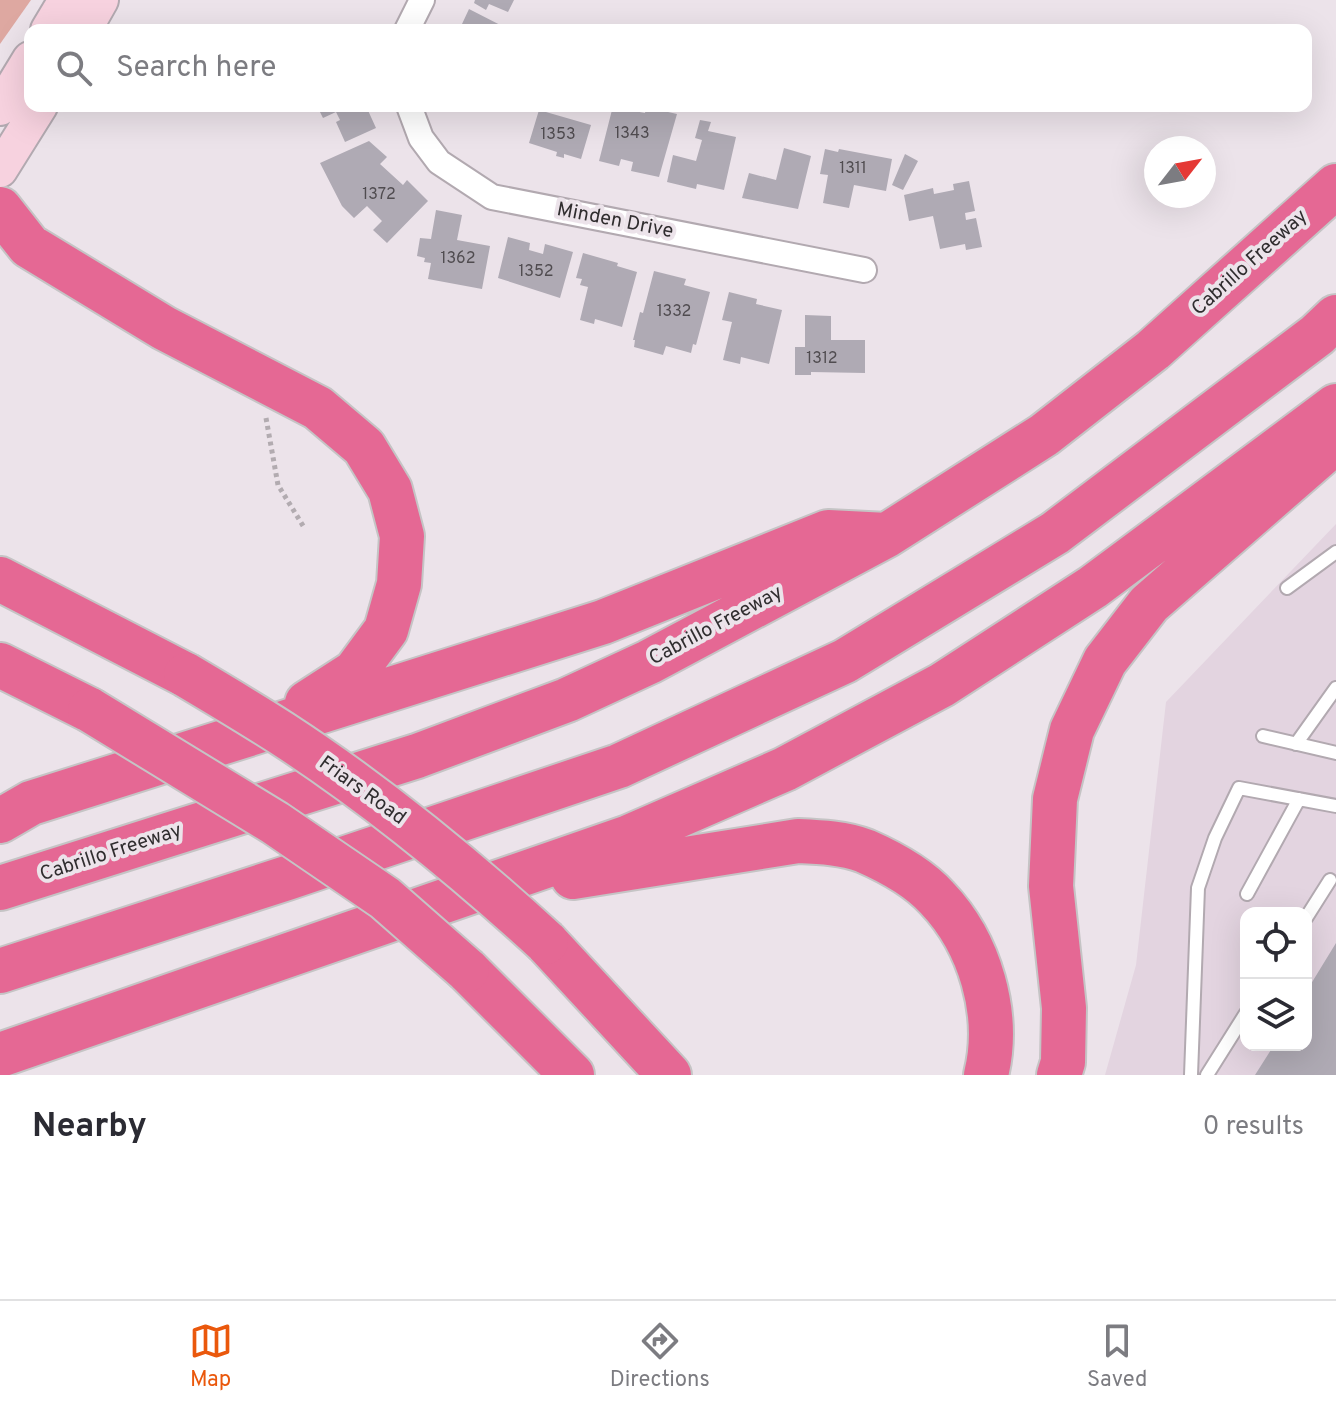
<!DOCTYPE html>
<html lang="en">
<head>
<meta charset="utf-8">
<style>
  body { margin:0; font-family:Overpass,sans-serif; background:#f2f2f3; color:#2b2b33 }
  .controls { position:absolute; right:24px; bottom:24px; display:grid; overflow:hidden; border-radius:16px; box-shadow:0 8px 32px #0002 }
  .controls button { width:72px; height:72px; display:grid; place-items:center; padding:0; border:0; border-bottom:2px solid #e1e1e2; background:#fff; color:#2b2b33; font:40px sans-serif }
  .compass { position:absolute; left:1144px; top:136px; width:72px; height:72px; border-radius:50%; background:#fff; box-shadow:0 8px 32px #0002; rotate:59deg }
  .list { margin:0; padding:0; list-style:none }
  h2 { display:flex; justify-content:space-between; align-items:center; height:104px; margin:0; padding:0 32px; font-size:34px }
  h2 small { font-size:26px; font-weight:400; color:#7c7c81 }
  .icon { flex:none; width:44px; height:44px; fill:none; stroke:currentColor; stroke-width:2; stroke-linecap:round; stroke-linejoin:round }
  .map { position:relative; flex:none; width:1336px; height:1075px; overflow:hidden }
  .search { position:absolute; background:#fff; box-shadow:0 8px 32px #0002; left:24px; right:24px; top:24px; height:88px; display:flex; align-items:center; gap:20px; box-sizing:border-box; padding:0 28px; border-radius:16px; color:#7c7c81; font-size:30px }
  .sheet { height:224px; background:#fff }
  nav { display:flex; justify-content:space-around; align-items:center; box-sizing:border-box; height:112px; border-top:2px solid #e1e1e2; background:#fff; font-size:22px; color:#7c7c81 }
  nav a { display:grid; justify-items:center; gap:4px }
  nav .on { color:#ea580c }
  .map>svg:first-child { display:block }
</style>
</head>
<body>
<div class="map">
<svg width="1336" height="1075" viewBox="0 0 1336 1075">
  <rect width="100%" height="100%" fill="#ece3ea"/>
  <!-- built -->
  <path fill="#e3d4e0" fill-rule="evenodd" d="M1336,524V1075H1105L1136,965L1166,702ZM1246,913H1306V1045H1246Z"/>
  <!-- green -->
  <path fill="#dea8a1" d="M0,0H31L0,44Z"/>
  <!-- building -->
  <path fill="#afaab4" d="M475,0H514L508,12L489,4L486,10L474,3Z
    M469,9L510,30H465L467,26L462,24Z
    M317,106H366L376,128L345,142L336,122L340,120L336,112L323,118Z
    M613,106H635L634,111L645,113L646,107L677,114L659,177L631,171L633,162L621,159L619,166L599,161Z
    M539,110L591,125L581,159L564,154V158L556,156L557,152L529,143Z
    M700,120L711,122L708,131L736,137L724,190L697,184L696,189L667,182L673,155L696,161L702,140L695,138Z
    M369,141L387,157L380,164L403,185L407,180L428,201L387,243L373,230L382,221L367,206L354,218L342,206L320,163Z
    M784,148L811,156L798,209L742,198L749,173L776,180Z
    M825,149L838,152L839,149L892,159L886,191L854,185L849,208L823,203L828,175L820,174Z
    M905,154L918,161L903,190L892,185Z
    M969,181L975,211L965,213L966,220L976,218L982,247L966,250L965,244L940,249L933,216L909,221L904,195L933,188L934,194L954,190L953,184Z
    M436,210L462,215L457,240L490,246L482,289L428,279L431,263L424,262L425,258L417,256L420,238L431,239Z
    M508,237L530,243L529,250L543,254L545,244L573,252L560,298L498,278Z
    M583,253L618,263L617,266L637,272L622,327L595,319L594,324L580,320L588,287L580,285L582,279L576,278Z
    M654,271L686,279L684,285L710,292L696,345L693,344L691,353L666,346L663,355L634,347L635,340H633L640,312L643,313Z
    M729,292L757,299L756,304L782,310L769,364L741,357L740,364L723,360L732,322L722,320Z
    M805,315L831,316V340H865V373L811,372V375H795V347H805Z
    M1336,943V1075H1255L1274,1045H1306V992Z"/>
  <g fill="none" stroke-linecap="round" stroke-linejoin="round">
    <defs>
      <path id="lane" d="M1287,588L1336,552
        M1263,736L1336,753
        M1296,744L1336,688
        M1247,894L1299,799
        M1306,918L1330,880
        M1191,1075L1198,888L1215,838L1239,788L1336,806
        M1207,1075L1246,1013"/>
      <path id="street" d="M407,30L422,0
        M409,106L421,138L439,162L492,197L864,270"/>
      <path id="secondary" d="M48,30L66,0
        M84,30L101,0
        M0,108L30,59
        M0,170L40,106"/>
      <path id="highway" d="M0,209L29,246L164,328L318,408L364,447L390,490L402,536L399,584L386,630L355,672L307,703
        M0,579L186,675
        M0,665L90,710
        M0,821L31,803L603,622L828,532L887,535
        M573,877L798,841C821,842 844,843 865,851C890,862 919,878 937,898C980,943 1001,1014 986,1075
        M0,888L417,756L567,700L649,662L887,535L1044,435L1153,350L1336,186
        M546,942L669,1075
        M467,970L572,1075
        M0,971L287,878L619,766L845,661L1055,533L1317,335L1336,317
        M0,1055L629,837L785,769L942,685L1093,587L1336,406
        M1059,1075L1063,1062L1064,1008L1051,886L1055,799L1072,730L1105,661L1149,604L1336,441"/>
    </defs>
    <!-- lane casing -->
    <use href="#lane" stroke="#b2a9b0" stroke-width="16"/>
    <!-- street casing -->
    <use href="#street" stroke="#b2a9b0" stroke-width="28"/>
    <!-- secondary casing -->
    <use href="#secondary" stroke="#b2a9b0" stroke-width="38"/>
    <!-- highway casing -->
    <use href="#highway" stroke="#c5c4c5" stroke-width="48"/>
    <!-- path -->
    <path stroke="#b2abb0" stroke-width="5" stroke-dasharray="4 4" stroke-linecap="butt" d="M266,418L278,485L305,529"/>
    <!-- lane -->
    <use href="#lane" stroke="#fff" stroke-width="12"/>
    <!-- street -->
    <use href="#street" stroke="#fff" stroke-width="24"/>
    <!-- secondary -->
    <use href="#secondary" stroke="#f7d2df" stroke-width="34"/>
    <!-- highway -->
    <use href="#highway" stroke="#e56894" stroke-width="44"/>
    <defs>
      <path id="highway-bridge" d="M186,675C218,694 250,713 281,733C375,794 463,866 546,942
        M90,710L275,823L385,898L467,970"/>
    </defs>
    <!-- highway-bridge casing -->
    <use href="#highway-bridge" stroke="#c5c4c5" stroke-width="48" stroke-linecap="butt"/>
    <!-- highway-bridge -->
    <use href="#highway-bridge" stroke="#e56894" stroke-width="44"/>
  </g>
  <g text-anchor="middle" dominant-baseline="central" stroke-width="8" stroke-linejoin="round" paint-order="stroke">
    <!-- number labels -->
    <g font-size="16" fill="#504c50">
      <text x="632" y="134">1343</text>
      <text x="558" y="135">1353</text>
      <text x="853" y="169">1311</text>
      <text x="379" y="195">1372</text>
      <text x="458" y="259">1362</text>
      <text x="536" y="272">1352</text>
      <text x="674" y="312">1332</text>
      <text x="822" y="359">1312</text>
    </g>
    <!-- street labels -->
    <g font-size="20" fill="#302d2f" stroke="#ece3ea">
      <text transform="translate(615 221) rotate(11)">Minden Drive</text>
      <text transform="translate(1250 263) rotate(-42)">Cabrillo Freeway</text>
      <text transform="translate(716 626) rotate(-28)">Cabrillo Freeway</text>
      <text transform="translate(362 791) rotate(36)">Friars Road</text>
      <text transform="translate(111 853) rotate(-18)">Cabrillo Freeway</text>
    </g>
  </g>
</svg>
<div class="controls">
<button><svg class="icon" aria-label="locate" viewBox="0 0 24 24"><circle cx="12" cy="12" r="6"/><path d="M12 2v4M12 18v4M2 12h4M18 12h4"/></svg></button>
<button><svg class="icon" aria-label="layers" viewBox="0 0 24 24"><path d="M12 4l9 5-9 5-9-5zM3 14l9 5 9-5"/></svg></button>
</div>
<svg class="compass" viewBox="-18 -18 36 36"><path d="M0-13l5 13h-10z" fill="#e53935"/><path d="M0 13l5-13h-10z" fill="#7c7c81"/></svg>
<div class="search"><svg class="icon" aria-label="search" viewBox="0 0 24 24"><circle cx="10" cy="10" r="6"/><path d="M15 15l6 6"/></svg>Search here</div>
</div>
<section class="sheet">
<h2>Nearby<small>0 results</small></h2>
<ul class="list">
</ul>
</section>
<nav>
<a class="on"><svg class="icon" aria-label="map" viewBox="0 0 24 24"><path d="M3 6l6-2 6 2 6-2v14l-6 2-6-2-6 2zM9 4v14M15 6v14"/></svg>Map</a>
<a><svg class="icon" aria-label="directions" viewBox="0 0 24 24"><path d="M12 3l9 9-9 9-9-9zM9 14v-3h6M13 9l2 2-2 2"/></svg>Directions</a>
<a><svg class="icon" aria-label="saved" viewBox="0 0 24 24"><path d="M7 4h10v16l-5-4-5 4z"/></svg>Saved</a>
</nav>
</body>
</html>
